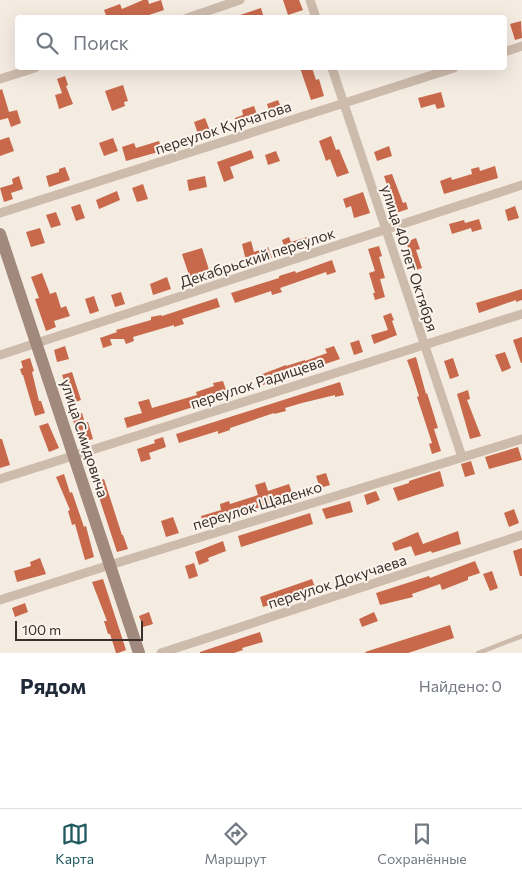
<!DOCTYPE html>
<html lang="ru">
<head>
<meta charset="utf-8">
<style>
  body { margin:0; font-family:Commissioner,sans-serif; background:#f6f6f7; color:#1f2937 }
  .scale { position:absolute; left:15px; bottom:12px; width:128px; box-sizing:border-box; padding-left:5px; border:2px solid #3b302b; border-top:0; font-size:14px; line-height:18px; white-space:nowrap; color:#3b302b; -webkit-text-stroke:4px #fbf5ee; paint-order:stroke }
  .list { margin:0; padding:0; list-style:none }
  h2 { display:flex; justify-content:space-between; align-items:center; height:65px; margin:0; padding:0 20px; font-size:21px }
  h2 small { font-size:16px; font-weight:400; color:#747a83 }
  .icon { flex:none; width:28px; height:28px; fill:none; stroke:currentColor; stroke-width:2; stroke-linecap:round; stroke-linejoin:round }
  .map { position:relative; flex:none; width:522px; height:653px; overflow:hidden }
  .search { position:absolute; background:#fff; box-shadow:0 5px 20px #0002; left:15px; right:15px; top:15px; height:55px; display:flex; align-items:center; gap:12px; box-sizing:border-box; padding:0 18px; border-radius:5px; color:#747a83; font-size:19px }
  .sheet { height:155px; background:#fff }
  nav { display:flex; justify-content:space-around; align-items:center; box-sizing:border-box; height:70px; border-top:1px solid #e0e1e3; background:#fff; font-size:14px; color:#747a83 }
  nav a { display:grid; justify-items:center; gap:2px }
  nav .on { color:#1f5a5e }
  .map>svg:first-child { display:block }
</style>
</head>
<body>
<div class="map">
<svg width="522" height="653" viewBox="0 0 522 653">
  <rect width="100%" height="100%" fill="#f4ebe1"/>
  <!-- building -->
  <path fill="#c8694b" d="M143,0H148L149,4L161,0L164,10L140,18H130V16L124,18H107L104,10L120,4L122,9Z
    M283,0H299L303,10L288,15Z
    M261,8L264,18H237V16Z
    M521,21L522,38L515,40L510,24Z
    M300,68H312L316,80L319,79L324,96L311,100Z
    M65,76L68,85L66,86L73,104L59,109L55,95L62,93L57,79Z
    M123,85L128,101L124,102L125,106L112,111L105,91Z
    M2,89L9,112L17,110L21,123L11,127L8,118L0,120V90Z
    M441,92L445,107L437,109L435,104L421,108L418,98Z
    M278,100L282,110L270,114L267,104Z
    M254,106L259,120L237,126L235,118L243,115L242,110Z
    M205,118L212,136L200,140L194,122Z
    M331,136L336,150L339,149L349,173L337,177L330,159L326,161L319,141Z
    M9,137L14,151L0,156V140Z
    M113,138L118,151L104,156L99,143Z
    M159,141L162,151L126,161L122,147L134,143L136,148Z
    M389,146L392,156L377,161L374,152Z
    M251,150L254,158L230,167L234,178L224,182L217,162Z
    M276,151L280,161L268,165L265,155Z
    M495,166L498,178L444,194L440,181L451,177L452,180L472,174L471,169L479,167L480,171Z
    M65,167L70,180L49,187L46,176L59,172V169Z
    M392,174L403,203L406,202L408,209L393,214L391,207L394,206L384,176Z
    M19,176L23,189L11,193L13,199L4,202L0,188L13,184L12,179Z
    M205,176L207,187L189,191L187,180Z
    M143,184L148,199L137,202L132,188Z
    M117,191L120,200L99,209L96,200Z
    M363,192L370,213L354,218L351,206L346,208L343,199Z
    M80,204L85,218L76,221L71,207Z
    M515,206L519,218L508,221L505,210Z
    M56,212L61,225L51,228L46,215Z
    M479,219L482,229L472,232L471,228L452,234L449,224L464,220L465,223Z
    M40,228L45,243L31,247L26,232Z
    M289,237L291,242L307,237L310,245L286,252L282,240Z
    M416,238L420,249L416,250L422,268L416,270L406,242Z
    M251,241L254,252L268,247L272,258L261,261L260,258L246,261L242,244Z
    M379,246L382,256L379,257L385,278L380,279L385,297L375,300L373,293H375L369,273L375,271L368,249Z
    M202,248L212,279L206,281L204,277L191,281L182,254Z
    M332,260L336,272L327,275L326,272L280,288L282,292L272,295L271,291L235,303L231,293L279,278V276L295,271L296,273Z
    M42,273L50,294L56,292L61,308L66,306L70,316L54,321L56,327L46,331L35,299L39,298L31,277Z
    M167,277L171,289L153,295L150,284Z
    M522,289V300L516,302V300L479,313L476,303Z
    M121,292L125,304L115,307L111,295Z
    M94,296L99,311L90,314L85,299Z
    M217,298L220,307L182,319L184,324L174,327V325L133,337L134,341L126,344L124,339H110L112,345L103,348L100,338L117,332L116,330L151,320V317L161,315L162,316Z
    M391,313L394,320L392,321L397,335L374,344L371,335L388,330L383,316Z
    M522,337V363H521L513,340Z
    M359,340L363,352L354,355L350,343Z
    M65,346L69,359L57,362L54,350Z
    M334,346L340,359L263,385L260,375L286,365V366L305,360V361L327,353L325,349Z
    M505,352L511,368L502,372L495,355Z
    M416,357L426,394L427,393L438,428L434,429L441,451L432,454L429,444L432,443L417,397L419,396L411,371L407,360Z
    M30,358L34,371L32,372L39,401H41L45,413L35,416L23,375H22L20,369L23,368L21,361Z
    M453,358L459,376L450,379L444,361Z
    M72,372L81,400L73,403L62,375Z
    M223,381L226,390L210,395L212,401L127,428L124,418L142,413L138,402L149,399L152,408L197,395L196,392L214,386L213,383Z
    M340,382L344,395L335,397V395L302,403L285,408L286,411L274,414V413L230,428V430L218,434V431L179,443L176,434Z
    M468,390L470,399L467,400L481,436L470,439L457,394Z
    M82,413L85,423L88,422L93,439L83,442L77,424H74L72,416Z
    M48,423L59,448L49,452L39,426Z
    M163,437L166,447L149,453L151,459L141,462L137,449L155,443L154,440Z
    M0,439H2L10,465L0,468Z
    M518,447L522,460L489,469L485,457Z
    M471,461L475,474L465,477L461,464Z
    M440,471L444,486L398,501L393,488L409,483V481Z
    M326,473L330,485L320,488L316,476Z
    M64,474L70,493L72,492L84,527L86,526L94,557L85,560L75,524L72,525L68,511L70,510L56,477Z
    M104,479L122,535H123L128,549L117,552L94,482Z
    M265,482L268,491L289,484L293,496L204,526L201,516L221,510L220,504L229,501L230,504L258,495L255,485Z
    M376,491L380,500L367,505L364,495Z
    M350,501L353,512L326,519L322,509Z
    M514,509L519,523L509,527L504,513Z
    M310,513L313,524L241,547L238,536Z
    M173,517L179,533L166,537L161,521Z
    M458,531L461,544L432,553L431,551L415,556L411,546L395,551L392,543L418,532L423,544Z
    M223,541L226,551L208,558L209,561L199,565L195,552Z
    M522,548V576H520L513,551Z
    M40,558L46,574L17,582L14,571L31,566L30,562Z
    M475,561L480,573L468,577V580L442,590L440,584L412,594L413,597L380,605L376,593L429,576L430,578Z
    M194,563L198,576L189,579L185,566Z
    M492,571L498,588L490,591L483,574Z
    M103,579L126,650L118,653H116L110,634H108L104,621H107L92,582Z
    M312,579L316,590L263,607L260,597Z
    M25,603L28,612L15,617L12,608Z
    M149,612L153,624L143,627L139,616Z
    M374,612L378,621L362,627L359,619Z
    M450,625L454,638L408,653H366L365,652Z
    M260,632L263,642L242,648L243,650L234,653H200V652Z"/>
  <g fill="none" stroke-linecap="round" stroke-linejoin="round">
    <!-- lane -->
    <path stroke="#cdbbac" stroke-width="4.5" d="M478,653L522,636"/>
    <!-- street -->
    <path stroke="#cdbbac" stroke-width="9" d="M310,0L316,18
      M187,18L240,0
      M504,52L522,46
      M332,68L462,457
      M0,79L35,68
      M0,213L454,68
      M0,355L522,185
      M0,479L522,314
      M0,600L110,565L522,439
      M161,653L522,535"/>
    <!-- secondary -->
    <path stroke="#a18a7d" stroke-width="12" d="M0,234L139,653"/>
  </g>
  <g text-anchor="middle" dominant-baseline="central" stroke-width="4" stroke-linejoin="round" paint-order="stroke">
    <!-- street labels -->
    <g font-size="15" fill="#3b302b" stroke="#fbf5ee">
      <text transform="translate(223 127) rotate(-18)">переулок Курчатова</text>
      <text transform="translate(257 257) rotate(-18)">Декабрьский переулок</text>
      <text transform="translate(410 258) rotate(72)">улица 40 лет Октября</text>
      <text transform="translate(257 382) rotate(-18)">переулок Радищева</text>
      <text transform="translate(85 438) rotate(72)">улица Смидовича</text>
      <text transform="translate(257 505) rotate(-17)">переулок Щаденко</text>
      <text transform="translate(337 581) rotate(-18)">переулок Докучаева</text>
    </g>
  </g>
</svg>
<div class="scale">100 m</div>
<div class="search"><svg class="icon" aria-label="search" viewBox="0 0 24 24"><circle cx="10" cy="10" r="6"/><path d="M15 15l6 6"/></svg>Поиск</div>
</div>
<section class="sheet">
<h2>Рядом<small>Найдено: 0</small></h2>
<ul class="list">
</ul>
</section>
<nav>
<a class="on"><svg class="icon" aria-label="map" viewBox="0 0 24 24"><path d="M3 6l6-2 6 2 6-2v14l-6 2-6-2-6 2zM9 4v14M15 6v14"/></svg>Карта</a>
<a><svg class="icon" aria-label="directions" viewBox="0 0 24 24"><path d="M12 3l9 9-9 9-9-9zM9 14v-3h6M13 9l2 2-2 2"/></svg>Маршрут</a>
<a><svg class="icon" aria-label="saved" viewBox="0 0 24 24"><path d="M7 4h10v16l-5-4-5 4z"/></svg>Сохранённые</a>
</nav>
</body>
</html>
